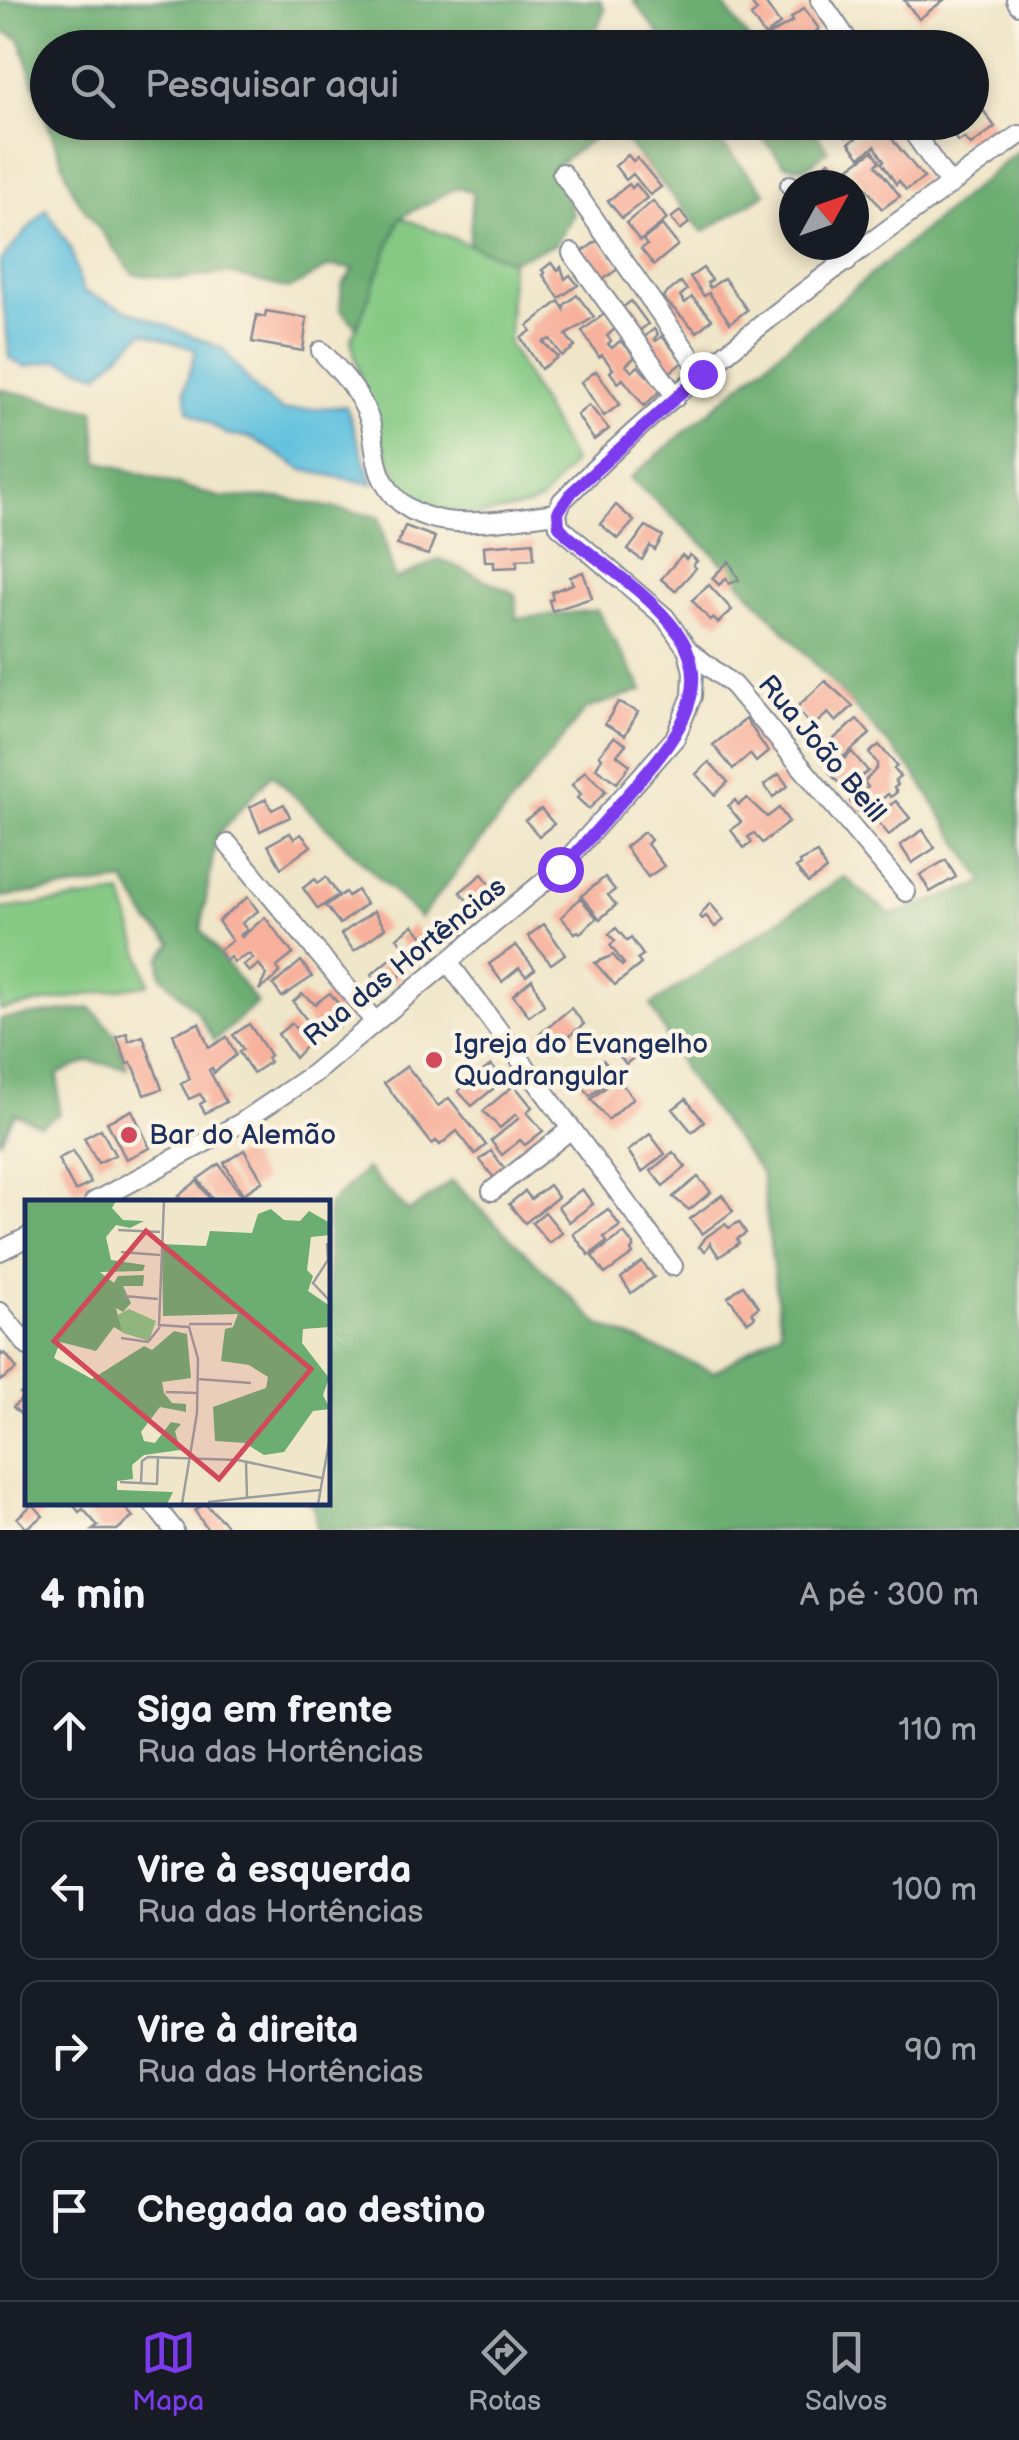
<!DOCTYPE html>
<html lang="pt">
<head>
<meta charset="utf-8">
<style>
  body { margin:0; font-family:"Balsamiq Sans",sans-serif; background:#20242c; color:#f1f3f6 }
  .compass { position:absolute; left:779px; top:170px; width:90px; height:90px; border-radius:50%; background:#171b24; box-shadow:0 5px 15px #0003; rotate:50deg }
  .stop { position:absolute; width:30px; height:30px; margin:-22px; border:8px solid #7c3aed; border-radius:50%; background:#fff }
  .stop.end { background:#7c3aed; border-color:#fff; box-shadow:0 2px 10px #0008 }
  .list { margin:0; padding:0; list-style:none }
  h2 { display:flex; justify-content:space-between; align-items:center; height:130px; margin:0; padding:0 40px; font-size:42px }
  h2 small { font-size:32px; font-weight:400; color:#9ea1a6 }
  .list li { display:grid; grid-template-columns:65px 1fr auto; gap:30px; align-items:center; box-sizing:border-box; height:140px; margin:0 20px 20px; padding:0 20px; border:2px solid #363941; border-radius:20px }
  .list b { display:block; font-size:38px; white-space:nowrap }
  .list p { margin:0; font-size:32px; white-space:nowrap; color:#9ea1a6 }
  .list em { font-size:32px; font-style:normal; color:#9ea1a6 }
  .icon { flex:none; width:55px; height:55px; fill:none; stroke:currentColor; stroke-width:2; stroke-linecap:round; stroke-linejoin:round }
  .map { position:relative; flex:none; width:1019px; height:1530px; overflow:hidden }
  .search { position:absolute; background:#171b24; box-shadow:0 5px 15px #0003; left:30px; right:30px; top:30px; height:110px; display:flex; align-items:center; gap:25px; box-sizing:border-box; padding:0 35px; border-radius:55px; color:#9ea1a6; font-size:38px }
  .sheet { height:770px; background:#171b24 }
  nav { display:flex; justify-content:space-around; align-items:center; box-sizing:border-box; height:140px; border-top:2px solid #363941; background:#171b24; font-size:28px; color:#9ea1a6 }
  nav a { display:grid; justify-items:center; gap:5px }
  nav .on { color:#7c3aed }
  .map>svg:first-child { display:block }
</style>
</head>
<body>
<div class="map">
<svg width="1019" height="1530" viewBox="0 0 1019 1530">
  <rect width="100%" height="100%" fill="#fcf5e5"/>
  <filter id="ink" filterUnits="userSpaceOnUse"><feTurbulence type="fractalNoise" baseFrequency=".01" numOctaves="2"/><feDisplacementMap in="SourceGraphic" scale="20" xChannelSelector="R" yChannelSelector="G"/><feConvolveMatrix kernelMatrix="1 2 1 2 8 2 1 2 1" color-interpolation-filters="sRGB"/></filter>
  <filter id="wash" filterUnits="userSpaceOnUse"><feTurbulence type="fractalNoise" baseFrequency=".0048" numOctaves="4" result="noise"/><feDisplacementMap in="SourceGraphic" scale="40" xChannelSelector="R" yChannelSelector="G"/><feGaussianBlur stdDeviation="2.25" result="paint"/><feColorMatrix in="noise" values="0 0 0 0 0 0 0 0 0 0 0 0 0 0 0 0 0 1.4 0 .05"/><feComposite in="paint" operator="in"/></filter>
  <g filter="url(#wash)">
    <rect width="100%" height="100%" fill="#f0e6c9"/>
    <!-- green -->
    <path fill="#85c983" stroke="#507c70" stroke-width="2.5" d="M400,217L511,261L509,344L573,462L541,501L529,506L482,515L430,516L405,500L366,401L351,340Z
      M122,894L149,984L0,1010V909Z"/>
    <!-- forest -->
    <path fill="#6cad71" stroke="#446e68" stroke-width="2.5" d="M0,0H600L605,10L588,47L48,48V122L703,123L766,193L703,232L611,124L556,166L573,215L556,244L511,261L469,245L473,193L458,187L400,218L357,327L340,309L342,285L354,269L330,266L289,289L227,273L180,279L133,274L75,196L40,102L20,39L0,30Z
      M633,0H720L754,47H682L665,42Z
      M750,123H808L828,150L806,168L785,165Z
      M1019,150V1530H317L314,1508L310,1503L328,1502V1205L366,1169L409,1212L452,1181L600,1325L714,1372L781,1330L761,1173L687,1076L651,1005L844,877L891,915L985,883L914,772L712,552L630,478Z
      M0,389L94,410L98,461L219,497L282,498L379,517L395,580L440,559L516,594V619L597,610L643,690L586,709L420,918L272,774L216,837L201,930L257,1003L214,1041L197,1012L161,975L160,959L172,943L149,922L125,881L0,897Z
      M91,1008L115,1034L127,1068L89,1061L58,1074L59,1114L40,1125L15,1113L0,1142V1019Z"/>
    <!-- water -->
    <path fill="#60c1de" stroke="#3e789e" stroke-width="2.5" d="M46,209L71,249L83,292L222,348L258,392L283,411L346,406L373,484L303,470L252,438L226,434L188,410L185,389L196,350L143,332L99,374L57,360L25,367L9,358C8,325 0,294 0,261Z"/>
    <g id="blocks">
      <!-- building -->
      <path fill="#f7b09b" d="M749,0H771L766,4L780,24L765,36L751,16L757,11Z
        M904,0H944L919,19Z
        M804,8L819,29L794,48L780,45L764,48L760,41L793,21L791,18Z
        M983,110L995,127L971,145L964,138L958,142L951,132L965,122H972V118Z
        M836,122H866L846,137Z
        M878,122L924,178L906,190L899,181L896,184L882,163L884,161L875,146L860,157L849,143Z
        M873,151L880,161L876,165L900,196L882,209L850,167Z
        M628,155L633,161L637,158L661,187L650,195L633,174L626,180L615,166Z
        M829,161L847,185H822L813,173Z
        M629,184L632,188L636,184L647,198L622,218L608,201Z
        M653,201L667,219L640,241L626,223Z
        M680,211L689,223L680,230L671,218Z
        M662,225L678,245L654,265L641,249L647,245L643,240Z
        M598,240L619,268L600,282L582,252Z
        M551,263L558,270L561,267L565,279L570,275L578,285L559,298L543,275L545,273L542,270Z
        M703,268L712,280L707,283L710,288L724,278L747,310L730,323L709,293L704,296L690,277Z
        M681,282L687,290L680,296L685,303L692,297L712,319L697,332L662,297Z
        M577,295L594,317L566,335L575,347L562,356L550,339L543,342L558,357L541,369L521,338L531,331L528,326L559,301L564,309V305Z
        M631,301L648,324L638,332L621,309Z
        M266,311L307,318L303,351L252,342L257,315L265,317Z
        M604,314L616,328L607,336L611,341L608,344L612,348L620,341L627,347L635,357L626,365L632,372L638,366L647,376L651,373L664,388L644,406L623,379L618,383L610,372L613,369L602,355L599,357L582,331Z
        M654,329L658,334L654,339L656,341L662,336L683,362L669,373L643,338Z
        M596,371L620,404L604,416L581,382Z
        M589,405L609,429L594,440L577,415Z
        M616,505L634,521L618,539L600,524Z
        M405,526L435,537L428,555L397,545Z
        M646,526L663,536L655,550L650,546L642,560L628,550Z
        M533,542L534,559L517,560V567L494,568V561H485L484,546Z
        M682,555L686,559L690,555L697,561L693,565L696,568L675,591L661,579Z
        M729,561L739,580L729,584L726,578L719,585L712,578Z
        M583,572L592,598L552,611L549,600L553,599L551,592L573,584L570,577Z
        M709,585L732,610L718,623L713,618L710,620L692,600Z
        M825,681L853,706L836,722L828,713L812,727L796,708Z
        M618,702L638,712L625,735L605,724Z
        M746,719L768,752L756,762L750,754L733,769L713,745Z
        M857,719L870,734L834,765L821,750Z
        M614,737L626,744L617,755L630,765L617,783L596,768L602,758L599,755Z
        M879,745L897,766L894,769L900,776L895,780L898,785L894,788L897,792L891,797L888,794L862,816L850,802L868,787L864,782L877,768V763L869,753Z
        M852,752L868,771L845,790L829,772Z
        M709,762L728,782L715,795L696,774Z
        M585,771L606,791L589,809L577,798L581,794L572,785Z
        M779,774L788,786L773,797L764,785Z
        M747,798L767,817L779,808L789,822L762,843L754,833L748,837L752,842L744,848L731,830L741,822L728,806L735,800L738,805Z
        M266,799L272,810L284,804L290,817L260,831L250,807Z
        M896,801L910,818L889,835L874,817Z
        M541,809L554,824L539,836L525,820Z
        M923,830L935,848L912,863L900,845Z
        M644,832L651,840L647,844L664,866L648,877L625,847Z
        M290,833L294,839L301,834L311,846L281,868L268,845Z
        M817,853L826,870L808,883L796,868L801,865L799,862Z
        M946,860L956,877L930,892L920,875Z
        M482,874L500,896L478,914L460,892Z
        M326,877L338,895L318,909L303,888L315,879L318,883Z
        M605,877L615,890L608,895L616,905L600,919L581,896Z
        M357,890L366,904L340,924L326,906L345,892L348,896Z
        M248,897L258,911L242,923L247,930L240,935L242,937L265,917L293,954L277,967L280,972L274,979L259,990L266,975L259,964L249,972L243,965L253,958L249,954L234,962L230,957L225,961L218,951L232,941L218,921Z
        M580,898L597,918L580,933L578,931L575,933L561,917Z
        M710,903L724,920L715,927L706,916L702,919L700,916Z
        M374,911L385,928L354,951L341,934Z
        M544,924L565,954L551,964L528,936Z
        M413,925L430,945L414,959L397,938Z
        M616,928L627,941L631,938L643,955L637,959L641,964L615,985L595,963L613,955L622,966L624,964L610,945L615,941L609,934Z
        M516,945L535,969L526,976L519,968L502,982L489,964Z
        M392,957L405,972L383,990L371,975Z
        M301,961L312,977L282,997L273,985Z
        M532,979L544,1005L529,1016L513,995Z
        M330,993L350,1019L330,1033L322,1022L313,1028L293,1002L302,994L315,1004Z
        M571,1008L584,1024L553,1049L540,1034Z
        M199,1023L209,1048L227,1037L236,1055L214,1073L212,1068L209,1070L226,1102L205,1113L200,1104L205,1101L200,1094L189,1099L181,1084L190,1079L173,1034Z
        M292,1023L308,1044L295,1058L278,1034Z
        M249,1024L270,1055L267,1058L270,1062L253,1073L239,1052L243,1049L233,1035Z
        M127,1033L129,1041L143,1036L162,1089L144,1095L135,1069L131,1063L127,1064L117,1037Z
        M627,1042L638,1054L626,1064L616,1051Z
        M603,1060L616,1075L590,1096L578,1081Z
        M491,1065L504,1080L472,1106L458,1091Z
        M407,1066L438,1106L449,1098L486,1145L475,1154L457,1131L440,1145L436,1141L432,1144L384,1083Z
        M617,1078L633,1098L608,1120L591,1099Z
        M514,1085L532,1107L527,1112L543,1131L525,1145L520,1140L502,1155L491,1141L519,1118L516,1114L500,1128L483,1111Z
        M686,1099L704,1122L692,1132L673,1109Z
        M132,1110L150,1148L126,1159L107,1122Z
        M101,1129L115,1155L98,1163L84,1138Z
        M650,1134L665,1154L642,1172L628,1151Z
        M244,1150L263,1181L243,1194L224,1163Z
        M73,1151L91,1183L75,1191L58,1159Z
        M491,1151L505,1169L494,1178L480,1160Z
        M673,1152L686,1167L663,1186L651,1171Z
        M219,1164L246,1202H214L198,1179Z
        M698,1177L711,1192L689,1210L673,1197Z
        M197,1181L212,1202H183L178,1196Z
        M549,1185L558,1197L525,1223L509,1204L525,1191L531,1199Z
        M582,1189L593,1204L569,1222L558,1207Z
        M722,1195L733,1211L702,1234L690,1219Z
        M608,1209L620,1226L604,1237L607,1242L589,1255L573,1234Z
        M545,1212L562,1233L549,1243L532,1223Z
        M739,1222L746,1233L737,1239L739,1243L719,1257L710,1243L705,1251L699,1247L706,1237L725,1224L729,1228Z
        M624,1233L634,1246L631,1251L633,1254L605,1274L592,1256Z
        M642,1262L654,1277L631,1293L621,1278Z
        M743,1285L759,1307L752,1312L755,1317L748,1322L728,1297Z
        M0,1352L2,1355L5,1353L17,1369L0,1381Z
        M28,1388V1421L13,1407L23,1398L20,1394Z
        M71,1502H120L133,1517L117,1530H93L98,1526L83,1509L79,1512Z
        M204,1503L225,1523L229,1530H208L195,1511Z
        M33,1504L43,1516L26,1528L17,1518Z"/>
    </g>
  </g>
  <g filter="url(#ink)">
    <use href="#blocks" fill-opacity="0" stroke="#868a94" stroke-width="2.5"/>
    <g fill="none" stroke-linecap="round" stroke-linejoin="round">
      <defs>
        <path id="minor" d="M820,0L853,48
          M1016,0L1019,5
          M906,122L950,185
          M562,173L702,373
          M790,185L794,191
          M834,245L847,262
          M572,253L676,397
          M321,351C341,372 361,393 370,421C375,438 374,458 381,475C410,544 501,519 557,513
          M688,650L733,685L906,892
          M228,844L375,1022
          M448,962L673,1266
          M492,1191L571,1129
          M94,1202L241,1123L313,1074L559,869L675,738L692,696L693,672L688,650L665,617L559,526L557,513L562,501C699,362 861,248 1019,135
          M0,1251L28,1237
          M0,1312L28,1346
          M152,1502L174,1530"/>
      </defs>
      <!-- minor casing -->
      <use href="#minor" stroke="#868a94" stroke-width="22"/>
      <!-- minor -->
      <use href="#minor" stroke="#fff" stroke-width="18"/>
    </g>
  </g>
  <g fill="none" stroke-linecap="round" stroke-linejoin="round" filter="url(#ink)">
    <!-- route -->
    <path stroke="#7c3aed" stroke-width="12" d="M560,869C582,848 602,824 622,801C661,756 722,695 678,633C651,595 605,566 568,536L559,526L558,512L572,492L702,374"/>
  </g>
  <!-- markers -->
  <g fill="#d1495b" stroke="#fcf5e5" stroke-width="4">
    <circle cx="434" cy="1060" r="10"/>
    <circle cx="129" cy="1135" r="10"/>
  </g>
  <g text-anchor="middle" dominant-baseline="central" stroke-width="9" stroke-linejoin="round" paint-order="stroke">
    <!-- street labels -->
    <g font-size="28" fill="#1b2f5e" stroke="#fcf5e5">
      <text transform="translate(822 749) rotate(50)">Rua João Beill</text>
      <text transform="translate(405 962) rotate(-39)">Rua das Hortências</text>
    </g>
    <!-- poi labels -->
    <g font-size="28" fill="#1b2f5e" stroke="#fcf5e5" text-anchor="start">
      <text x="454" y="1044">Igreja do Evangelho<tspan x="454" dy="32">Quadrangular</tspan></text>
      <text x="149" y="1135">Bar do Alemão</text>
    </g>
  </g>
  <!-- overview -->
  <g transform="translate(25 1200)">
    <rect width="305" height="305" fill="#f0e6c9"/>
    <path d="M104,109L131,121L124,141L98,133L89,117Z" fill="#85c983"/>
    <path d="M0,1H91L87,8L98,20L119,21L105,28L91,25L81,37L86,60L120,65L118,71L75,72L89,83L93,76L119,75L118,86H98L106,103L98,112L91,108L97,132L89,127L71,151L35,142L29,158L67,179L119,146L127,150L149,131L162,134L166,178L137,182L139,193L147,203L161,204V212L135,207L116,232L119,241L130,243L146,222L156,224L150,231L155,250L119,255L107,265L108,279L92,281V290L148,292L142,304H0ZM246,9L259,20L275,21L284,11L305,23V35L286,37L282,70L288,76L283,91L305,106V127L278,129L277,143L304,178L298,195L305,209L288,211L259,252L239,255L220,243L190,241L188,207L241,188L243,177L224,165L196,161L200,129L208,127L213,114L138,116L137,44L181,46L185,31L227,33L233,14Z" fill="#6cad71"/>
    <path fill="none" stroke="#9b9d9e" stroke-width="2.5" d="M139,1L134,125L164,127L173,159L172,213L157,304M93,30L135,32M302,43L303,60L288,83L305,101M96,52L135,55M99,96L133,99M164,124H207M96,138L123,142L135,127M173,179L226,183M141,192L173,193M221,262L222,298M95,282L132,284L133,258M116,283L117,261L123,257L213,260L297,278M183,302L295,290M293,304L305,237"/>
    <path fill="#d1495b" fill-opacity="0.15" stroke="#d1495b" stroke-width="5" d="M121,31L286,169L194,279L29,141Z"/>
    <rect width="305" height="305" fill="none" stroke="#1b2f5e" stroke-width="5"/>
  </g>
</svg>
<svg class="compass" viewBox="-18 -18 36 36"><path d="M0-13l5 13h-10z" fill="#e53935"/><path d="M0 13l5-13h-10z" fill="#9ea1a6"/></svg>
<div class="stop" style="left:560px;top:869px"></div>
<div class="stop end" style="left:702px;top:374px"></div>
<div class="search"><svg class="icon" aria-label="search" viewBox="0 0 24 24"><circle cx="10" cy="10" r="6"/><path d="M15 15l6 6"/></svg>Pesquisar aqui</div>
</div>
<section class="sheet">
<h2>4 min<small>A pé · 300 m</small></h2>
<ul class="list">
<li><svg class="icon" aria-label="ahead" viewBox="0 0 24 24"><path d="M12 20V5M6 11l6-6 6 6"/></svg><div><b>Siga em frente</b><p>Rua das Hortências</p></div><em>110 m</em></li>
<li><svg class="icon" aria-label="left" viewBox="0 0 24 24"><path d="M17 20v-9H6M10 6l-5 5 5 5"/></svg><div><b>Vire à esquerda</b><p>Rua das Hortências</p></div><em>100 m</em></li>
<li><svg class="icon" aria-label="right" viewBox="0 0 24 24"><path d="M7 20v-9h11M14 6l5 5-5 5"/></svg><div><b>Vire à direita</b><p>Rua das Hortências</p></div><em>90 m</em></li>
<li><svg class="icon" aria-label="arrive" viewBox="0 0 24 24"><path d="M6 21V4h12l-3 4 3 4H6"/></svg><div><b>Chegada ao destino</b></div></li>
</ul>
</section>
<nav>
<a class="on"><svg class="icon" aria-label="map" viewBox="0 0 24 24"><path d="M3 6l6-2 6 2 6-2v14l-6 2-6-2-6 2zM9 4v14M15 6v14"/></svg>Mapa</a>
<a><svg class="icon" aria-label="directions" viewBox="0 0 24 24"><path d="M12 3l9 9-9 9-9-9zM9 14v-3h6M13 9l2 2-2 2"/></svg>Rotas</a>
<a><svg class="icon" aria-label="saved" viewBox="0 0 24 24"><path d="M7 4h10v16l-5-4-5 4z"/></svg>Salvos</a>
</nav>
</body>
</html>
